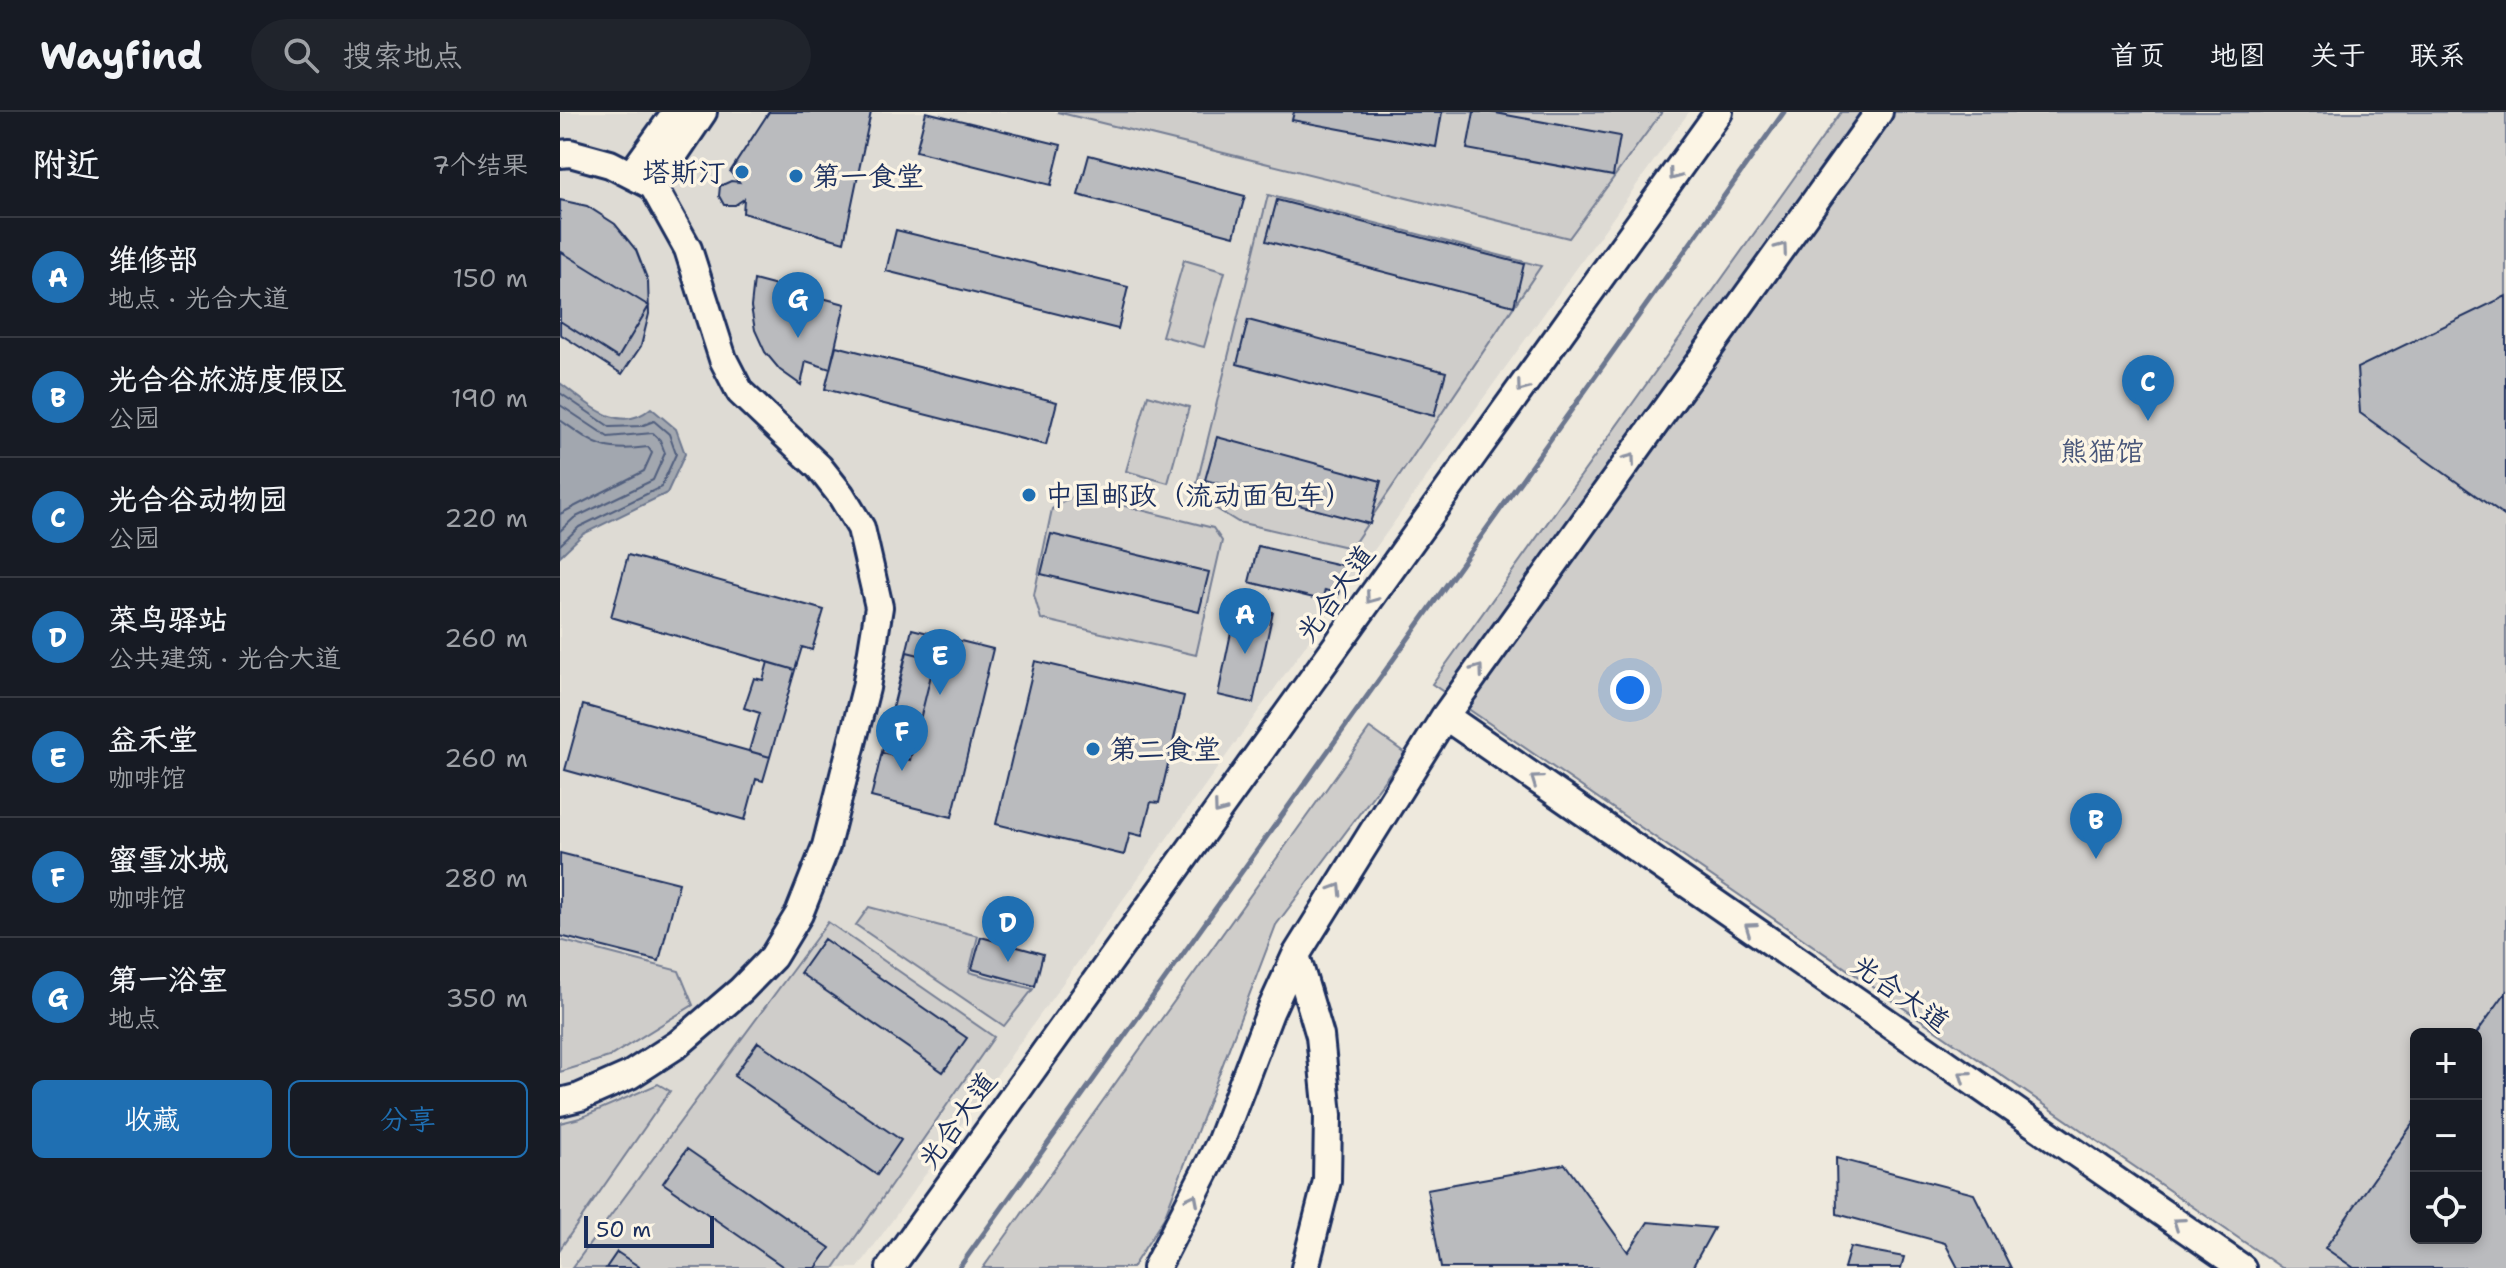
<!DOCTYPE html>
<html lang="zh">
<head>
<meta charset="utf-8">
<style>
  body { margin:0; font-family:"Shantell Sans","LXGW WenKai TC",sans-serif; background:#20242c; color:#f1f3f6 }
  .controls { position:absolute; right:24px; bottom:24px; display:grid; overflow:hidden; border-radius:12px; box-shadow:0 4px 12px #0003 }
  .controls button { width:72px; height:72px; display:grid; place-items:center; padding:0; border:0; border-bottom:2px solid #363941; background:#171b24; color:#f1f3f6; font:40px sans-serif }
  .scale { position:absolute; left:24px; bottom:20px; width:130px; box-sizing:border-box; padding-left:8px; border:4px solid #1b2f5e; border-top:0; font-size:22px; line-height:28px; white-space:nowrap; color:#1b2f5e; -webkit-text-stroke:6px #fcf5e5; paint-order:stroke }
  .you { position:absolute; left:1070px; top:578px; width:28px; height:28px; margin:-20px; border:6px solid #fff; border-radius:50%; background:#1a73e8; box-shadow:0 0 0 12px #1a73e833 }
  .badge { display:grid; place-items:center; width:52px; height:52px; border-radius:50%; background:#1f6fb2; color:#fff; font-size:26px; font-weight:700 }
  .pin { position:absolute; translate:-50% -66px; filter:drop-shadow(0 2px 4px #0008) }
  .pin::after { content:''; position:absolute; top:42px; width:28px; height:24px; background:inherit; clip-path:polygon(0 0,100% 0,50% 100%) }
  .list { margin:0; padding:0; list-style:none }
  h2 { display:flex; justify-content:space-between; align-items:center; height:104px; margin:0; padding:0 32px; font-size:34px }
  h2 small { font-size:26px; font-weight:400; color:#9ea1a6 }
  .list li { display:grid; grid-template-columns:52px 1fr auto; gap:24px; align-items:center; box-sizing:border-box; height:120px; padding:0 32px; border-top:2px solid #363941 }
  .list b { display:block; font-size:30px; white-space:nowrap }
  .list p { margin:0; font-size:26px; white-space:nowrap; color:#9ea1a6 }
  .list em { font-size:26px; font-style:normal; color:#9ea1a6 }
  .actions { display:flex; gap:16px; padding:24px 32px }
  .actions a { flex:1; padding:18px 0; border:2px solid #1f6fb2; border-radius:12px; text-align:center; font-size:28px; color:#1f6fb2 }
  .actions .main { background:#1f6fb2; color:#fff }
  .icon { flex:none; width:44px; height:44px; fill:none; stroke:currentColor; stroke-width:2; stroke-linecap:round; stroke-linejoin:round }
  .map { position:relative; flex:none; width:1946px; height:1156px; overflow:hidden }
  header { display:flex; align-items:center; gap:48px; box-sizing:border-box; height:112px; padding:0 40px; background:#171b24; border-bottom:2px solid #363941 }
  header strong { font-size:38px }
  nav { display:flex; gap:44px; margin-inline-start:auto; font-size:28px }
  .search { width:560px; height:72px; background:#20242c; display:flex; align-items:center; gap:20px; box-sizing:border-box; padding:0 28px; border-radius:44px; color:#9ea1a6; font-size:30px }
  main { display:flex }
  aside { flex:1; background:#171b24 }
  .map>svg:first-child { display:block }
</style>
</head>
<body>
<header>
<strong>Wayfind</strong>
<div class="search"><svg class="icon" aria-label="search" viewBox="0 0 24 24"><circle cx="10" cy="10" r="6"/><path d="M15 15l6 6"/></svg>搜索地点</div>
<nav><a>首页</a><a>地图</a><a>关于</a><a>联系</a></nav>
</header>
<main>
<aside>
<h2>附近<small>7个结果</small></h2>
<ul class="list">
<li><span class="badge">A</span><div><b>维修部</b><p>地点 · 光合大道</p></div><em>150 m</em></li>
<li><span class="badge">B</span><div><b>光合谷旅游度假区</b><p>公园</p></div><em>190 m</em></li>
<li><span class="badge">C</span><div><b>光合谷动物园</b><p>公园</p></div><em>220 m</em></li>
<li><span class="badge">D</span><div><b>菜鸟驿站</b><p>公共建筑 · 光合大道</p></div><em>260 m</em></li>
<li><span class="badge">E</span><div><b>益禾堂</b><p>咖啡馆</p></div><em>260 m</em></li>
<li><span class="badge">F</span><div><b>蜜雪冰城</b><p>咖啡馆</p></div><em>280 m</em></li>
<li><span class="badge">G</span><div><b>第一浴室</b><p>地点</p></div><em>350 m</em></li>
</ul>
<div class="actions"><a class="main">收藏</a><a>分享</a></div>
</aside>
<div class="map">
<svg width="1946" height="1156" viewBox="0 0 1946 1156">
  <rect width="100%" height="100%" fill="#eee9dd"/>
  <filter id="ink" filterUnits="userSpaceOnUse"><feTurbulence type="fractalNoise" baseFrequency=".0125" numOctaves="2"/><feDisplacementMap in="SourceGraphic" scale="16" xChannelSelector="R" yChannelSelector="G"/><feConvolveMatrix kernelMatrix="1 2 1 2 8 2 1 2 1" color-interpolation-filters="sRGB"/></filter>
  <g filter="url(#ink)">
    <!-- built -->
    <path fill="#dedbd4" d="M0,0H1129L298,1156H0Z"/>
    <!-- green -->
    <path fill="#cfcdca" stroke="#757e94" stroke-width="2" fill-rule="evenodd" d="M497,0H1102L1009,126Z
      M1281,0H1946V1156H1722L872,572ZM1856,922H1916V1126H1856Z
      M708,83L981,154L791,436L678,410L634,383Z
      M624,148L665,160L644,235L602,224Z
      M588,283L629,295L608,371L566,359Z
      M517,382L653,416L662,429L636,543L481,507L474,483L492,397Z
      M810,616L845,641L716,813L604,1106L572,1156H423Z
      M309,795L418,824L409,860L473,877L444,914L296,813Z
      M268,810L434,925L274,1156H12Z
      M0,828L119,859L133,893L49,945L0,960Z
      M98,972L110,979L0,1137V1011L20,1006Z"/>
    <!-- water -->
    <path fill="#a2a7af" stroke="#6c778f" stroke-width="2" d="M0,271C28,291 59,324 91,296L116,317L125,342L107,381L23,422L0,444Z"/>
    <g fill="none" stroke-linecap="round" stroke-linejoin="round">
      <!-- shore -->
      <path stroke="#515f7e" stroke-width="2" d="M0,281L50,315L81,314L94,309L109,322L116,342L101,375L19,415L0,433
        M0,293L48,325L93,321L100,328L105,341L93,368L14,406L0,419
        M0,308C36,333 43,341 88,335L92,341L84,359L0,402"/>
      <!-- stream -->
      <path stroke="#6c778f" stroke-width="5" d="M399,1156L1224,0"/>
    </g>
    <!-- building -->
    <path fill="#babbbe" stroke="#1b2f5e" stroke-width="2" d="M209,0H311L284,130L183,101L184,87L175,93H164L159,84L160,74L171,69L179,70L170,60Z
      M366,0L501,33L491,73L356,39Z
      M734,0H882L876,35L732,8Z
      M914,0H930L1060,24L1053,64L907,37Z
      M529,43L685,84L674,124L518,83Z
      M0,88L27,94L55,112L76,138L88,169L89,202L81,234L62,262L0,222Z
      M717,88L964,152L954,194L706,129Z
      M336,118L568,175L558,217L326,159Z
      M0,139L89,194L58,246L0,209Z
      M194,168L285,192L270,257L246,249L241,273L220,258L205,240L195,218L191,195Z
      M1946,184V405L1800,301L1797,256Z
      M688,208L886,260L874,304L677,252Z
      M276,234L497,290L486,333L265,277Z
      M657,325L821,369L810,412L645,368Z
      M491,422L649,460L639,500L481,462Z
      M698,434L785,454L778,482L765,478L762,488L689,470Z
      M68,443L264,498L252,538L242,535L235,558L51,505Z
      M677,492L713,500L693,591L658,583Z
      M352,517L433,537L392,705L311,685Z
      M347,540L375,547L350,648L322,641Z
      M475,549L624,584L599,691L591,690L582,724L570,721L564,743L436,712Z
      M208,550L235,558L210,645L189,639L200,601L184,596L194,566L203,568Z
      M23,593L210,645L203,669L196,667L185,708L5,658Z
      M0,741L119,771L99,849L0,824Z
      M421,825L483,842L475,874L412,857Z
      M264,827L407,926L383,960L240,861Z
      M1946,880V1156H1794L1765,1136L1856,1007V1126H1916V922Z
      M198,930L341,1028L317,1063L174,964Z
      M127,1037L270,1136L256,1156H225L103,1071Z
      M1276,1046L1414,1082L1451,1156H1398L1385,1131L1277,1102Z
      M1005,1052L1068,1140L1088,1110L1154,1116L1132,1156H881L867,1077Z
      M1290,1135L1344,1145L1341,1156H1284Z
      M57,1140L81,1156H46Z"/>
    <g fill="none" stroke-linecap="round" stroke-linejoin="round">
      <defs>
        <path id="minor" d="M0,42L10,41L50,52L93,74L128,137L163,247L180,280L259,355L281,383L301,416L319,495L306,576L266,734L239,802L213,845L181,878L118,932L70,963L20,985L0,990
          M72,61L116,0
          M93,74L143,0
          M885,604L1682,1156
          M736,843L760,924L768,1003L767,1069L745,1156
          M330,1156L1159,0
          M596,1156L660,1031L710,900L736,843L885,604L1319,0"/>
      </defs>
      <!-- minor casing -->
      <use href="#minor" stroke="#1b2f5e" stroke-width="32"/>
      <!-- minor -->
      <use href="#minor" stroke="#fcf5e5" stroke-width="26"/>
    </g>
    <!-- one-way arrows -->
    <defs><path id="oneway-chevron" d="M-2-3.5L2.5 0L-2 3.5" fill="none" stroke-width="1.6" stroke-linecap="round" stroke-linejoin="round" transform="scale(2)"/></defs>
    <g stroke="#8c92a2">
      <use href="#oneway-chevron" transform="translate(1114 63) rotate(126)"/>
      <use href="#oneway-chevron" transform="translate(1222 136) rotate(-54)"/>
      <use href="#oneway-chevron" transform="translate(962 275) rotate(126)"/>
      <use href="#oneway-chevron" transform="translate(1070 347) rotate(-54)"/>
      <use href="#oneway-chevron" transform="translate(811 486) rotate(126)"/>
      <use href="#oneway-chevron" transform="translate(918 558) rotate(-54)"/>
      <use href="#oneway-chevron" transform="translate(976 668) rotate(-145)"/>
      <use href="#oneway-chevron" transform="translate(659 697) rotate(126)"/>
      <use href="#oneway-chevron" transform="translate(777 777) rotate(-58)"/>
      <use href="#oneway-chevron" transform="translate(1190 816) rotate(-145)"/>
      <use href="#oneway-chevron" transform="translate(1404 964) rotate(-145)"/>
      <use href="#oneway-chevron" transform="translate(633 1087) rotate(-63)"/>
      <use href="#oneway-chevron" transform="translate(1618 1111) rotate(-145)"/>
    </g>
  </g>
  <!-- markers -->
  <g fill="#1f6fb2" stroke="#fcf5e5" stroke-width="3">
    <circle cx="182" cy="60" r="8"/>
    <circle cx="236" cy="64" r="8"/>
    <circle cx="469" cy="383" r="8"/>
    <circle cx="533" cy="637" r="8"/>
  </g>
  <g text-anchor="middle" dominant-baseline="central" stroke-width="7" stroke-linejoin="round" paint-order="stroke">
    <!-- poi labels -->
    <g font-size="28" fill="#1b2f5e" stroke="#fcf5e5" text-anchor="start">
      <text x="166" y="60" text-anchor="end">塔斯汀</text>
      <text x="252" y="64">第一食堂</text>
      <text x="485" y="383">中国邮政（流动面包车）</text>
      <text x="549" y="637">第二食堂</text>
    </g>
    <!-- park labels -->
    <g font-size="28" fill="#485679" stroke="#fcf5e5">
      <text x="1542" y="339">熊猫馆</text>
    </g>
    <!-- street labels -->
    <g font-size="28" fill="#1b2f5e" stroke="#fcf5e5">
      <text transform="translate(775 481) rotate(-54)">光合大道</text>
      <text transform="translate(1341 881) rotate(35)">光合大道</text>
      <text transform="translate(397 1008) rotate(-54)">光合大道</text>
    </g>
  </g>
</svg>
<div class="controls">
<button>+</button>
<button>−</button>
<button><svg class="icon" aria-label="locate" viewBox="0 0 24 24"><circle cx="12" cy="12" r="6"/><path d="M12 2v4M12 18v4M2 12h4M18 12h4"/></svg></button>
</div>
<div class="scale">50 m</div>
<div class="you"></div>
<div class="pin badge" style="left:685px;top:542px">A</div>
<div class="pin badge" style="left:1536px;top:747px">B</div>
<div class="pin badge" style="left:1588px;top:309px">C</div>
<div class="pin badge" style="left:448px;top:850px">D</div>
<div class="pin badge" style="left:380px;top:583px">E</div>
<div class="pin badge" style="left:342px;top:659px">F</div>
<div class="pin badge" style="left:238px;top:226px">G</div>
</div>
</main>
</body>
</html>
